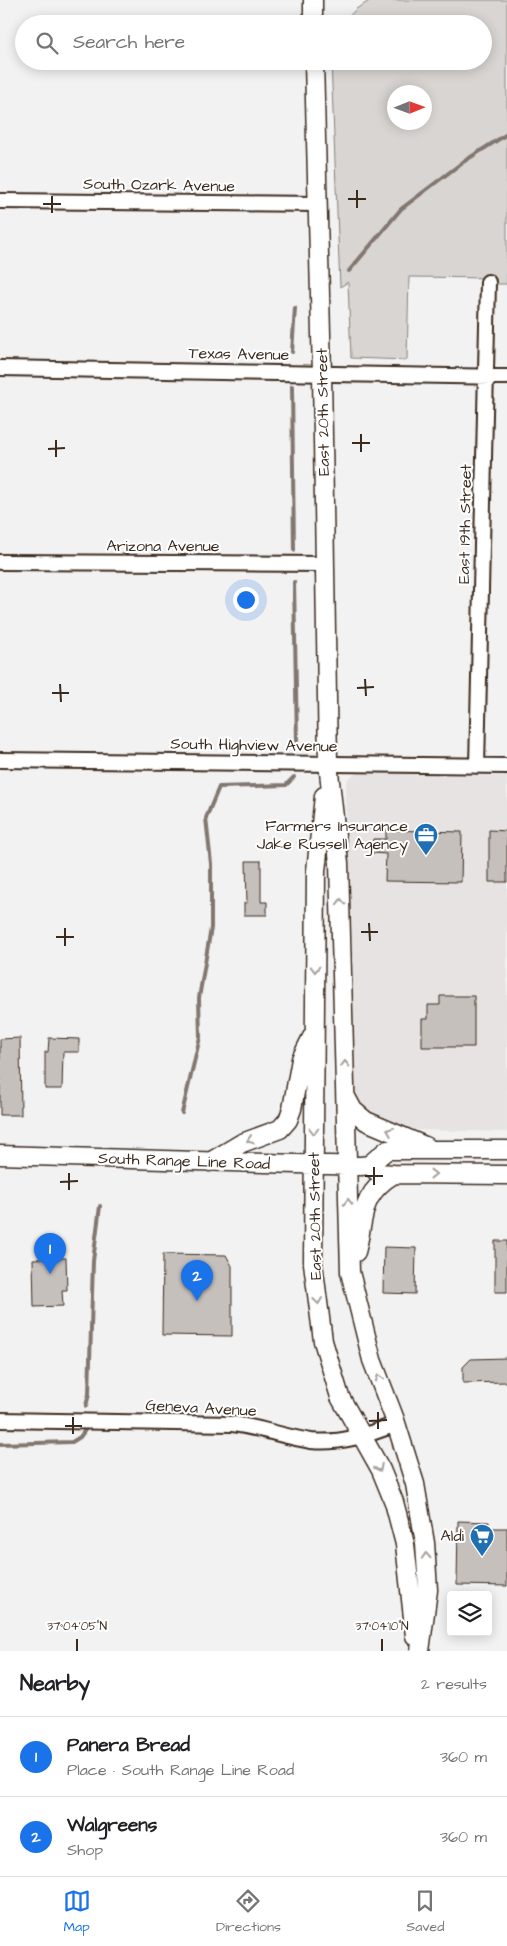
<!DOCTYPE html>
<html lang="en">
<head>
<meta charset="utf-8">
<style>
  body { margin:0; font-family:"Architects Daughter",sans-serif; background:#f2f2f2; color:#202124 }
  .controls { position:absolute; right:15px; bottom:15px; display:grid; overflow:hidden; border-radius:5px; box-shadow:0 2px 12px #0003 }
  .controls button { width:45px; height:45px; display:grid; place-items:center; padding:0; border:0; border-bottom:1px solid #e0e0e0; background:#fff; color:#202124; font:25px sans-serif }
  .compass { position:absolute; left:387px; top:85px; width:45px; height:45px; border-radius:50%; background:#fff; box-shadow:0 2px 12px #0003; rotate:89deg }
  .you { position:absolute; left:245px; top:599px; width:18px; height:18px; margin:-12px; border:4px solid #fff; border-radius:50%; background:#1a73e8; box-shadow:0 0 0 8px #1a73e833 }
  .badge { display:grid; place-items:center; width:32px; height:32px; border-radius:50%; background:#1a73e8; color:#fff; font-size:16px; font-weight:700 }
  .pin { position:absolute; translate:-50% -41px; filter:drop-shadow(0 1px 2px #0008) }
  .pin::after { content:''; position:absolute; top:26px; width:18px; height:15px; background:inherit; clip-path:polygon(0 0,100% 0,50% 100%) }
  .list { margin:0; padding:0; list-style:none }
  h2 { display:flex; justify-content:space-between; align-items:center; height:65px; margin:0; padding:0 20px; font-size:21px }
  h2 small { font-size:16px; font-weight:400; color:#757577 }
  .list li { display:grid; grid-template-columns:32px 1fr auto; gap:15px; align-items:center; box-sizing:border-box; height:80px; padding:0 20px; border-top:1px solid #e0e0e0 }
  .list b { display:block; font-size:19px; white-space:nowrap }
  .list p { margin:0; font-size:16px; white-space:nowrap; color:#757577 }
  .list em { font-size:16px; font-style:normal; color:#757577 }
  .icon { flex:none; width:28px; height:28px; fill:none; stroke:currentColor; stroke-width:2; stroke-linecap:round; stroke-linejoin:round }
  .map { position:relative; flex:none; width:507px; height:1651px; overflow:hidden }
  .search { position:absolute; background:#fff; box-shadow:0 2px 12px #0003; left:15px; right:15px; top:15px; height:55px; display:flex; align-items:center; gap:12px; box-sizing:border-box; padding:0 18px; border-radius:28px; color:#757577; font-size:19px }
  .sheet { height:225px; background:#fff }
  nav { display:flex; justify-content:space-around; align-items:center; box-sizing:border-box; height:70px; border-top:1px solid #e0e0e0; background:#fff; font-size:14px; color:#757577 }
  nav a { display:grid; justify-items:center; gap:2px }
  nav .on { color:#1a73e8 }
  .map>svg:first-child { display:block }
</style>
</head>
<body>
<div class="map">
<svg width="507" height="1651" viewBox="0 0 507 1651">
  <rect width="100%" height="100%" fill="#f3f2f2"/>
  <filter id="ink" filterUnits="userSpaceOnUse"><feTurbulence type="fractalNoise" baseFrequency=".02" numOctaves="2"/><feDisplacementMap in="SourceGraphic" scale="10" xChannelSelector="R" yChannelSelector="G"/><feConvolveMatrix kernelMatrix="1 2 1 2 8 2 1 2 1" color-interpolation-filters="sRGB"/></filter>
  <g filter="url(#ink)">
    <!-- built -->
    <path fill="#e6e3e2" d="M358,773L507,776V1132L419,1130L374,1120L355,1101L349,971L346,783L348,778Z"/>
    <!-- green -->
    <path fill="#d8d5d2" stroke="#8a8078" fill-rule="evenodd" d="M371,0H507V284H495V278L409,277L407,360L351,358L348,282L340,287L331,61H483V24H342L356,9ZM394,92H424V122H394Z"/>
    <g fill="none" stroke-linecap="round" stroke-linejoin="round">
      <!-- stream -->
      <path stroke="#827770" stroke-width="4" d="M349,271L401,209L463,162L507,134
        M292,352L295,308
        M292,386L294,550
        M294,582L297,742
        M182,1113L200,1037L199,998L211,928V864L206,818L219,787L286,785L294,777
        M86,1406L89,1394L93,1261L100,1206
        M0,1444L72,1442L80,1437L85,1430"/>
    </g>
    <!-- building -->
    <path fill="#c6c0bd" stroke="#3b2a1e" d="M386,830L462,832L461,882L385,881L386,854L372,853L373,839H386Z
      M489,830L507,831V882H489Z
      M246,861H261V902H267V915H244V903H247Z
      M440,996H474V1047H422V1019H428V1005H440Z
      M20,1038L21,1115H0V1039Z
      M49,1038L79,1039V1052H63L62,1089H45V1052H48Z
      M495,1241H507V1292H495Z
      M384,1247L416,1248L415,1294L383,1293Z
      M163,1254L226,1255L232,1266V1336L162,1335Z
      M66,1258L67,1290H62L63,1306L34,1307L33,1259Z
      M507,1358V1382L463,1383V1367L471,1359Z
      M458,1521L489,1522V1528H507V1586L457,1585Z"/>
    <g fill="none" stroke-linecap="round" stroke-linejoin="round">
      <defs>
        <path id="minor" d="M0,201L318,204
          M0,368L507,377
          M0,562L325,564
          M0,760L507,766
          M477,766L488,282
          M0,1420L232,1424C259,1427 284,1437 311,1441C341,1444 368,1435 396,1424"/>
        <path id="major" d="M313,0V24
          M314,61L322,373L328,763L339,863L350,1272L372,1360L394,1417L415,1484L425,1543L428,1590L420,1651
          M324,796L316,871L313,1263L323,1341L340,1397L381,1470L394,1502L405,1544L415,1636
          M346,1097L353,1110L366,1121L427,1147
          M0,1155L361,1166L369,1165L387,1150H507
          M210,1162L242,1143L280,1129L288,1120L292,1109L301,1059L313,1035
          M369,1165L379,1173L394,1174L507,1175
          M356,1252C365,1217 359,1195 394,1174"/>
      </defs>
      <!-- minor casing -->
      <use href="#minor" stroke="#3b2a1e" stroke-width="18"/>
      <!-- major casing -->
      <use href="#major" stroke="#3b2a1e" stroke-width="21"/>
      <!-- minor -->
      <use href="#minor" stroke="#fff" stroke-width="14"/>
      <!-- major -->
      <use href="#major" stroke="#fff" stroke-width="18"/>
    </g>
    <!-- one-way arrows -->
    <defs><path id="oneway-chevron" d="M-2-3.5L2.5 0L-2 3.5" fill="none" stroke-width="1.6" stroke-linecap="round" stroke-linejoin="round" transform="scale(1.25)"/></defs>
    <g stroke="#a79f9a">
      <use href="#oneway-chevron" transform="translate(341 902) rotate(-92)"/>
      <use href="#oneway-chevron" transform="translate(315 969) rotate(91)"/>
      <use href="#oneway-chevron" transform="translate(345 1064) rotate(-91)"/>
      <use href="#oneway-chevron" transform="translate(314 1131) rotate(90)"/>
      <use href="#oneway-chevron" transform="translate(390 1131) rotate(-158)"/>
      <use href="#oneway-chevron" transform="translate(250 1140) rotate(162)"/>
      <use href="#oneway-chevron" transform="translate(433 1174)"/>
      <use href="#oneway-chevron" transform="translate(348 1202) rotate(-91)"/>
      <use href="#oneway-chevron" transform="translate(318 1301) rotate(83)"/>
      <use href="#oneway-chevron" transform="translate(379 1378) rotate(-111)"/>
      <use href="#oneway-chevron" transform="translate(379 1468) rotate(63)"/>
      <use href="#oneway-chevron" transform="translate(426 1556) rotate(-93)"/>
    </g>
  </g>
  <!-- ticks -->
  <path fill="none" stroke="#3b2a1e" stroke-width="2" d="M357,190V208M52,196V213M348,199H366M43,204H61M361,434V452M56,440V457M352,443H370M48,449L65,448M365,679L366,696M60,684L61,702M357,688L374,687M52,693H69M369,923L370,941M65,928V946M361,932H378M56,937H74M374,1167V1185M69,1173V1190M365,1176H383M60,1182L78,1181M378,1412V1429M73,1417V1434M369,1421L387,1420M65,1426H82M77,1639V1651M382,1639V1651"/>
  <!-- icons -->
  <defs>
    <symbol id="office-pin" viewBox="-11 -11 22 30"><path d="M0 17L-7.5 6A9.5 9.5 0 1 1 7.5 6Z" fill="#1f6fb2" stroke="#fff"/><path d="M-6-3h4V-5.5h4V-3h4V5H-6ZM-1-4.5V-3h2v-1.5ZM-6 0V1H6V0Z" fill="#fff"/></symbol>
    <symbol id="supermarket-pin" viewBox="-11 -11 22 30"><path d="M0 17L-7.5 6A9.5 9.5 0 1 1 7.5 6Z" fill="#1f6fb2" stroke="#fff"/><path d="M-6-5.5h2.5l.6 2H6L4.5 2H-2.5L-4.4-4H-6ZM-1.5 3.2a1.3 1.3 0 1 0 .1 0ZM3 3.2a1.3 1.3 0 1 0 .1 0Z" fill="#fff"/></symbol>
  </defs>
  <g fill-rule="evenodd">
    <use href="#office-pin" x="412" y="821" width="28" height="38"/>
    <use href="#supermarket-pin" x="468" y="1522" width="28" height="38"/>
  </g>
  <g text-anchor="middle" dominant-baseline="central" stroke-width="4" stroke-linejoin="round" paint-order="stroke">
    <!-- street labels -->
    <g font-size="16" fill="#3b2a1e" stroke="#fff">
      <text transform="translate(159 185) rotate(1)">South Ozark Avenue</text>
      <text transform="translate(239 354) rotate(1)">Texas Avenue</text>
      <text transform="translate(323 412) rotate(-91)">East 20th Street</text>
      <text transform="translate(465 524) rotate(-89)">East 19th Street</text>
      <text x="163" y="546">Arizona Avenue</text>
      <text transform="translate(254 745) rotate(1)">South Highview Avenue</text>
      <text transform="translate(184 1161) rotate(2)">South Range Line Road</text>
      <text transform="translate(315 1216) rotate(-91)">East 20th Street</text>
      <text transform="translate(201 1408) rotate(3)">Geneva Avenue</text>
    </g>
    <!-- poi labels -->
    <g font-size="16" fill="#3b2a1e" stroke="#fff" text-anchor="end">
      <text x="408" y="826">Farmers Insurance<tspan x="408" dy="18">Jake Russell Agency</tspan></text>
      <text x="464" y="1536">Aldi</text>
    </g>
  </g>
  <g font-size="12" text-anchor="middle" fill="#3b2a1e" stroke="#fff" stroke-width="4" stroke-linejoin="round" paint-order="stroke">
    <text x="77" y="1630">37°04'05"N</text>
    <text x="382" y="1630">37°04'10"N</text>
  </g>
</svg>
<div class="controls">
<button><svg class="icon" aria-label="layers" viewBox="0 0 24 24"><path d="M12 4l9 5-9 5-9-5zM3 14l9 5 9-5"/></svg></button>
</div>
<svg class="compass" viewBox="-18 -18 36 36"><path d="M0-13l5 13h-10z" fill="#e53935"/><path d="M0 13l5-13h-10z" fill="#757577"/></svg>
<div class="you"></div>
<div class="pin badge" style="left:50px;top:1274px">1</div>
<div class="pin badge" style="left:197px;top:1301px">2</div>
<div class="search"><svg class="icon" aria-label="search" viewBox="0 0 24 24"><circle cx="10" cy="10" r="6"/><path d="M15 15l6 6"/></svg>Search here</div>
</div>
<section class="sheet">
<h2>Nearby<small>2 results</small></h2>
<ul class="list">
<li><span class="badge">1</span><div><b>Panera Bread</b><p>Place · South Range Line Road</p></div><em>360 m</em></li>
<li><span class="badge">2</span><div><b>Walgreens</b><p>Shop</p></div><em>360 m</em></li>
</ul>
</section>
<nav>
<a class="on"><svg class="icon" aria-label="map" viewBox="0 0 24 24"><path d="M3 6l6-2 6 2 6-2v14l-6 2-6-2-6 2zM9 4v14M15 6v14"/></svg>Map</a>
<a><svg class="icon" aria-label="directions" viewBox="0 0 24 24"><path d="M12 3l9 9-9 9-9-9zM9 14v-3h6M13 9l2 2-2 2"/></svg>Directions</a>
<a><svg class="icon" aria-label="saved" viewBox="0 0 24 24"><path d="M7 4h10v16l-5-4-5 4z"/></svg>Saved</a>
</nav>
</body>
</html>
